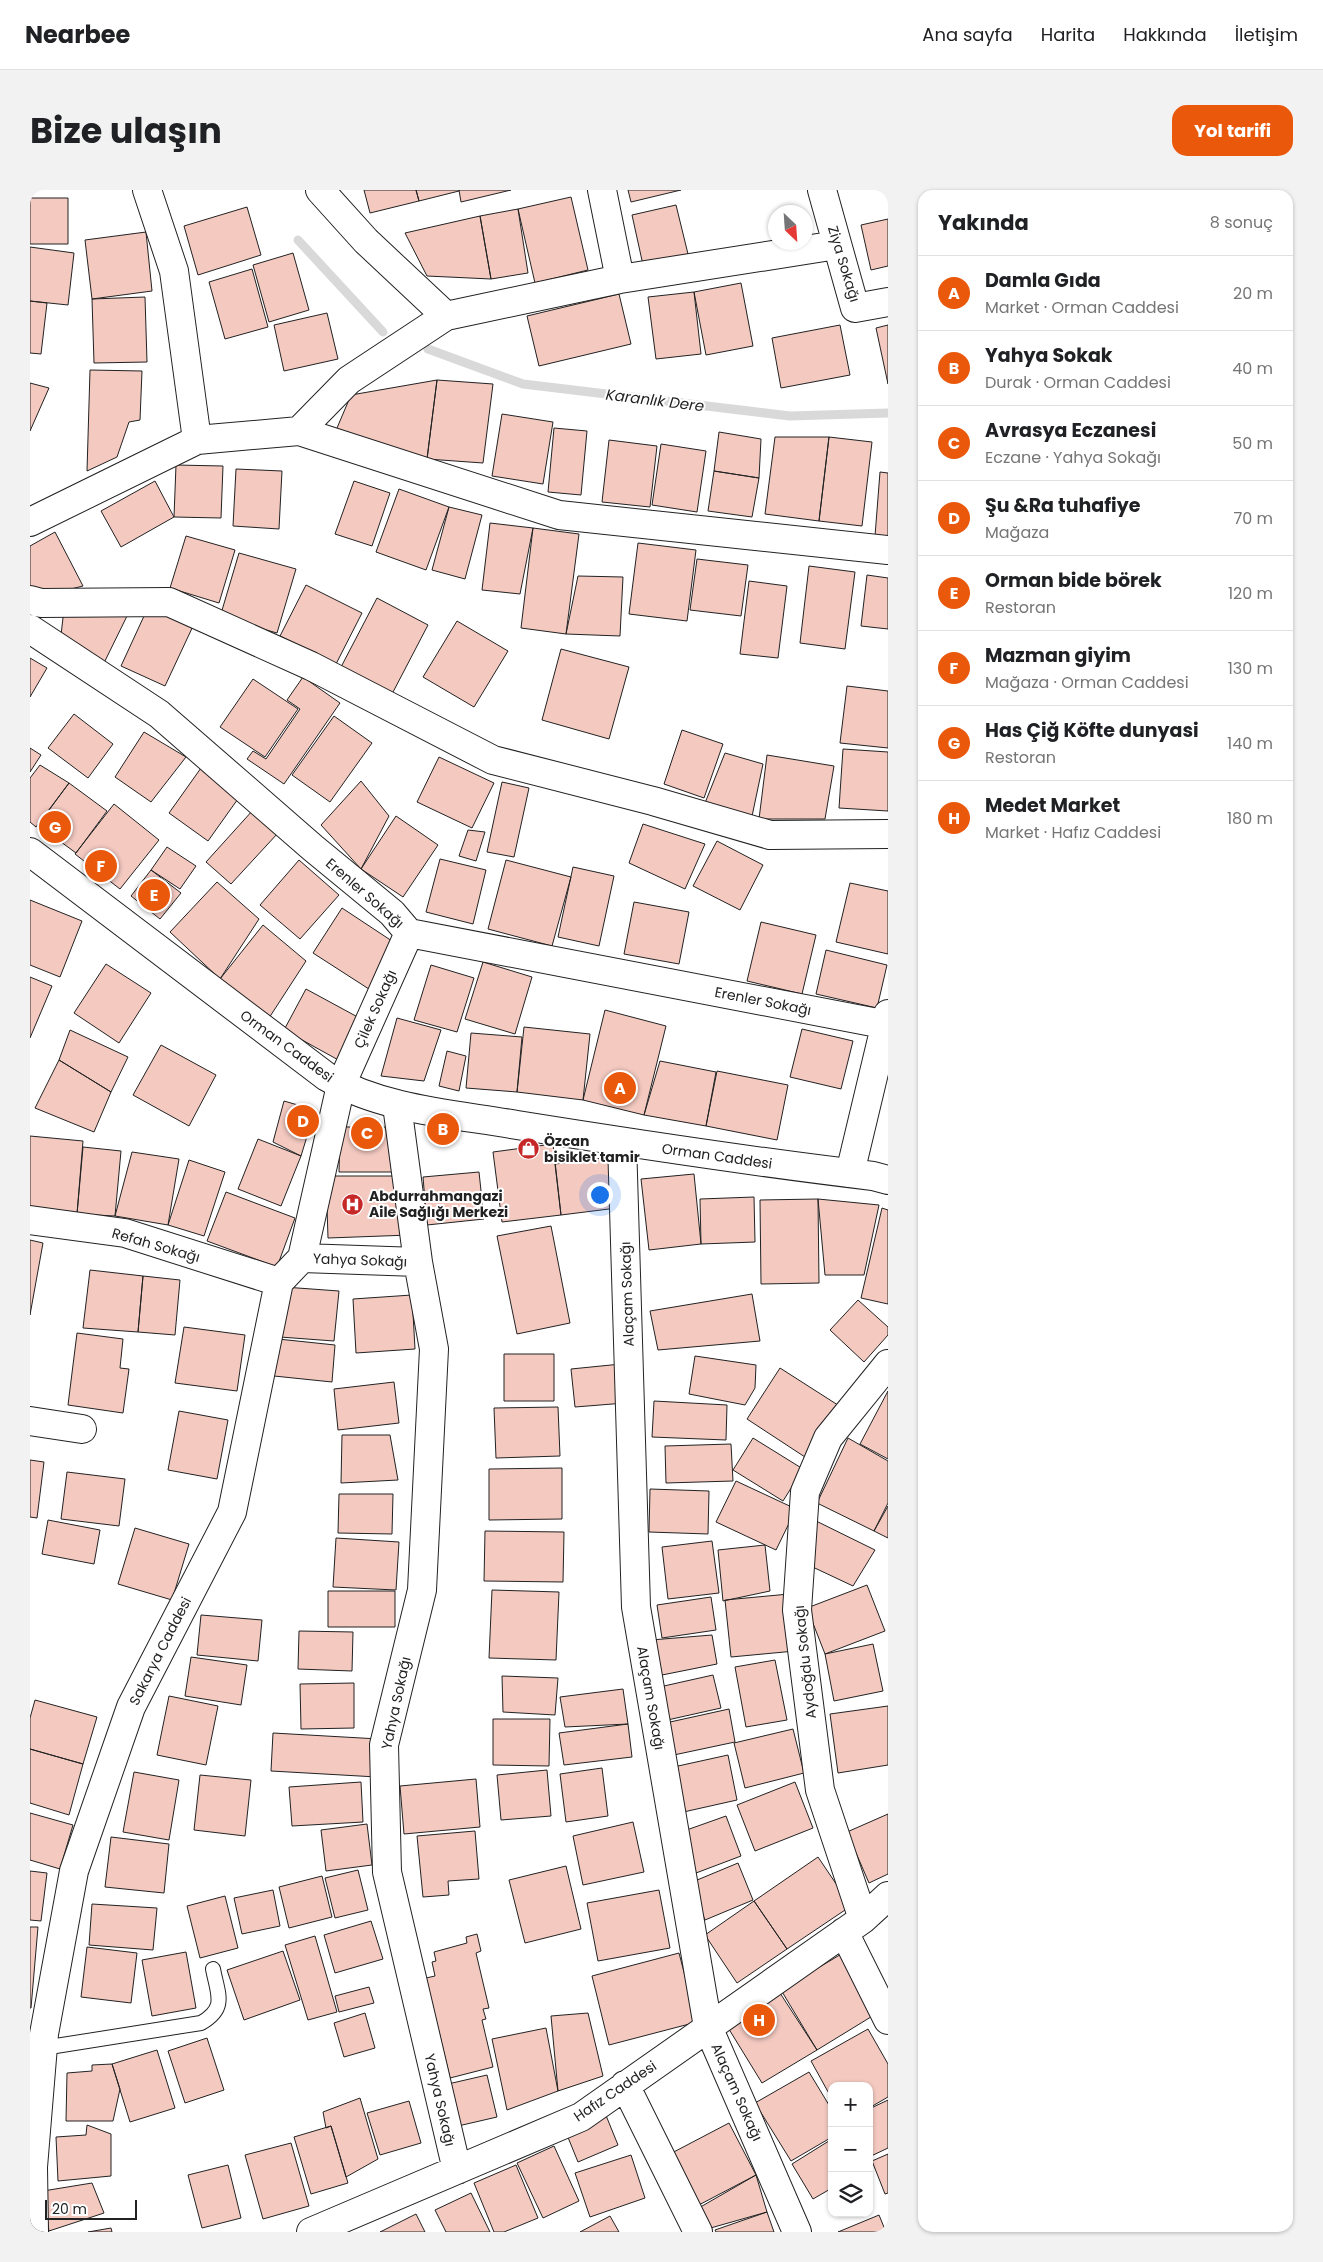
<!DOCTYPE html>
<html lang="tr">
<head>
<meta charset="utf-8">
<style>
  body { margin:0; font-family:Poppins,sans-serif; background:#f2f2f2; color:#202124 }
  .controls { position:absolute; right:15px; bottom:15px; display:grid; overflow:hidden; border-radius:10px; box-shadow:0 1px 4px #0004 }
  .controls button { width:45px; height:45px; display:grid; place-items:center; padding:0; border:0; border-bottom:1px solid #e0e0e0; background:#fff; color:#202124; font:25px sans-serif }
  .compass { position:absolute; left:738px; top:15px; width:45px; height:45px; border-radius:50%; background:#fff; box-shadow:0 1px 4px #0004; rotate:155deg }
  .scale { position:absolute; left:15px; bottom:12px; width:92px; box-sizing:border-box; padding-left:5px; border:2px solid #222; border-top:0; font-size:14px; line-height:18px; white-space:nowrap; color:#222; -webkit-text-stroke:4px #fff; paint-order:stroke }
  .you { position:absolute; left:569px; top:1004px; width:18px; height:18px; margin:-12px; border:4px solid #fff; border-radius:50%; background:#1a73e8; box-shadow:0 0 0 8px #1a73e833 }
  .badge { display:grid; place-items:center; width:32px; height:32px; border-radius:50%; background:#ea580c; color:#fff; font-size:16px; font-weight:700 }
  .pin { position:absolute; translate:-50% -50%; border:2px solid #fff; box-shadow:0 1px 5px #0006 }
  .list { margin:0; padding:0; list-style:none }
  h2 { display:flex; justify-content:space-between; align-items:center; height:65px; margin:0; padding:0 20px; font-size:21px }
  h2 small { font-size:16px; font-weight:400; color:#757577 }
  .list li { display:grid; grid-template-columns:32px 1fr auto; gap:15px; align-items:center; box-sizing:border-box; height:75px; padding:0 20px; border-top:1px solid #e0e0e0 }
  .list b { display:block; font-size:19px; white-space:nowrap }
  .list p { margin:0; font-size:16px; white-space:nowrap; color:#757577 }
  .list em { font-size:16px; font-style:normal; color:#757577 }
  .icon { flex:none; width:28px; height:28px; fill:none; stroke:currentColor; stroke-width:2; stroke-linecap:round; stroke-linejoin:round }
  .map { position:relative; flex:none; width:858px; height:2042px; overflow:hidden; border-radius:15px }
  header { display:flex; align-items:center; gap:30px; box-sizing:border-box; height:70px; padding:0 25px; background:#fff; border-bottom:1px solid #e0e0e0 }
  header strong { font-size:24px }
  nav { display:flex; gap:28px; margin-inline-start:auto; font-size:18px }
  .intro { display:flex; align-items:center; justify-content:space-between; box-sizing:border-box; height:120px; padding:0 30px }
  h1 { margin:0; font-size:35px }
  .button { padding:12px 22px; border-radius:15px; background:#ea580c; color:#fff; font-size:18px; font-weight:700 }
  main { display:flex; gap:30px; padding:0 30px }
  aside { flex:1; background:#fff; border-radius:15px; box-shadow:0 1px 4px #0004 }
  .map>svg:first-child { display:block }
</style>
</head>
<body>
<header>
<strong>Nearbee</strong>
<nav><a>Ana sayfa</a><a>Harita</a><a>Hakkında</a><a>İletişim</a></nav>
</header>
<div class="intro"><h1>Bize ulaşın</h1><a class="button">Yol tarifi</a></div>
<main>
<div class="map">
<svg width="858" height="2042" viewBox="0 0 858 2042">
  <rect width="100%" height="100%" fill="#fff"/>
  <g fill="none" stroke-linecap="round" stroke-linejoin="round">
    <!-- stream -->
    <path stroke="#d9d9d9" stroke-width="9" d="M268,50L353,142
      M398,159L493,194L760,226L858,223"/>
  </g>
  <!-- building -->
  <path fill="#f3c9c0" stroke="#222" d="M334,0H386L389,11L340,23Z
    M386,0H429V1L389,11Z
    M429,0H481L431,12Z
    M598,0H651L601,12Z
    M541,7L558,80L505,93L488,19Z
    M0,8H38V54H0Z
    M646,15L658,64L613,75L602,25Z
    M217,17L231,65L168,85L154,36Z
    M488,19L498,83L461,89L450,26Z
    M450,26L461,89L397,86L375,43Z
    M858,29V76L841,80L831,35Z
    M116,42L122,101L62,109L55,50Z
    M0,57L44,63L38,115L0,111Z
    M263,63L279,120L239,132L223,75Z
    M222,79L238,137L195,149L179,92Z
    M711,93L723,156L676,165L664,102Z
    M664,102L671,164L626,169L618,107Z
    M589,104L601,154L509,176L497,126Z
    M115,107L117,172L64,173L62,109Z
    M0,111L17,113L11,164L0,163Z
    M297,123L308,169L254,181L244,135Z
    M810,135L820,185L751,198L742,148Z
    M858,135V194L846,138Z
    M60,180L112,181L110,230L99,232L87,267L57,281Z
    M407,190L397,269L304,245L321,205Z
    M407,190L463,194L453,273L397,269Z
    M0,193L19,198L0,241Z
    M472,224L523,232L513,294L462,286Z
    M524,238L557,241L551,305L518,302Z
    M689,242L731,249L729,288L684,281Z
    M745,247H799L789,331L735,324Z
    M799,247L842,252L832,336L789,331Z
    M579,250L627,256L620,317L572,312Z
    M631,254L676,261L667,322L622,315Z
    M146,275L193,276L191,328L144,327Z
    M206,279L252,281L249,339L203,336Z
    M684,281L729,288L722,327L678,321Z
    M850,282L858,283V347L845,346Z
    M125,291L144,327L91,357L71,321Z
    M324,291L360,303L342,356L305,344Z
    M369,299L419,317L396,380L346,362Z
    M419,317L452,325L435,389L402,380Z
    M460,333L503,338L490,404L452,400Z
    M503,338L549,344L536,444L491,438Z
    M25,342L53,396L0,409V356Z
    M156,346L205,360L189,413L140,398Z
    M608,353L666,360L657,431L599,424Z
    M209,363L266,379L247,443L190,427Z
    M667,369L718,375L711,426L660,420Z
    M779,376L825,382L815,459L770,453Z
    M837,385L858,388V439L831,436Z
    M548,386L593,387L590,446L536,444Z
    M719,391L757,396L748,468L710,464Z
    M276,395L332,423L306,474L250,446Z
    M347,408L398,435L362,504L311,477Z
    M120,413L164,434L135,496L91,476Z
    M34,419L99,422L73,475L31,445Z
    M427,431L478,461L444,517L393,487Z
    M531,459L599,477L579,549L512,530Z
    M0,468L17,478L0,507Z
    M273,487L310,513L254,594L217,569L223,561L236,569L270,519L257,510Z
    M223,489L268,519L235,567L190,537Z
    M817,496L858,501V558L810,553Z
    M44,524L83,554L58,588L18,558Z
    M304,526L342,553L300,612L262,585Z
    M652,540L693,554L674,608L634,594Z
    M114,542L156,567L121,612L85,587Z
    M0,558L11,565L0,582Z
    M813,559L858,562V621L809,618Z
    M695,563L733,574L721,631L675,613Z
    M737,565L804,576L795,629H729Z
    M409,567L464,593L442,638L387,612Z
    M10,575L39,593L6,637L0,632V588Z
    M171,578L210,606L178,651L139,623Z
    M331,591L359,626L331,679L291,635Z
    M472,592L499,598L484,667L457,662Z
    M39,593L77,621L46,663L8,635Z
    M84,614L129,650L90,699L45,664Z
    M223,620L248,643L201,694L176,672Z
    M366,626L408,655L373,707L331,679Z
    M613,634L675,654L655,699L599,673Z
    M438,640L455,642L446,671L429,666Z
    M687,651L733,675L710,720L663,696Z
    M137,657L166,676L150,699L121,680Z
    M410,669L456,680L443,734L396,722Z
    M269,670L309,705L270,749L230,715Z
    M476,670L541,687L522,756L458,739Z
    M543,677L584,686L569,756L528,747Z
    M121,680L151,703L130,729L101,706Z
    M187,692L229,729L190,789L140,742Z
    M820,693L858,701V764L806,752Z
    M0,710L52,731L30,787L0,775Z
    M604,712L659,722L649,774L594,764Z
    M312,718L365,753L342,801L283,763Z
    M731,732L786,745L772,804L717,791Z
    M233,735L276,771L239,828L190,789Z
    M796,760L857,775L847,818L786,804Z
    M453,772L502,787L485,844L435,829Z
    M76,774L121,803L89,853L44,823Z
    M401,775L444,788L427,842L384,830Z
    M0,787L22,796L0,848Z
    M276,799L335,831L312,872L254,840Z
    M575,820L636,836L614,925L553,910Z
    M367,828L411,840L394,891L351,886Z
    M494,837L560,844L553,910L487,902Z
    M772,839L823,851L811,899L760,887Z
    M40,840L98,867L81,902L29,870Z
    M441,843L492,847L487,902L436,898Z
    M131,855L186,885L159,936L103,905Z
    M417,861L436,866L429,901L409,896Z
    M29,870L81,902L64,942L5,918Z
    M630,871L686,882L676,936L614,925Z
    M687,881L758,895L747,950L676,936Z
    M254,911L285,920L271,966L243,952Z
    M310,937H365L364,982H309Z
    M0,946L53,951L47,1024L0,1020Z
    M228,949L271,966L251,1016L208,999Z
    M523,954L531,1025L472,1032L463,962Z
    M53,957L91,961L85,1026L47,1024Z
    M102,962L149,969L138,1035L85,1026Z
    M581,967L587,1018L531,1025L525,974Z
    M159,970L195,982L174,1046L138,1035Z
    M449,982L454,1029L397,1035L393,987Z
    M664,984L671,1054L619,1060L611,989Z
    M296,986H375L380,1045L298,1048Z
    M196,1002L265,1028L247,1077L177,1051Z
    M724,1007L725,1052L671,1054L670,1009Z
    M788,1009L849,1015L834,1085H795Z
    M788,1009L789,1093L731,1094L730,1010Z
    M852,1018L858,1020V1114L831,1108Z
    M521,1036L540,1133L487,1144L467,1046Z
    M0,1050L13,1053L0,1125Z
    M60,1080L113,1086L108,1142L53,1138Z
    M113,1086L150,1090L145,1145L108,1142Z
    M254,1097L309,1101L304,1151L250,1147Z
    M722,1104L730,1151L628,1160L620,1121Z
    M382,1105L385,1159L326,1163L323,1109Z
    M828,1110L858,1137V1145L834,1172L800,1140Z
    M154,1137L215,1145L207,1201L145,1193Z
    M47,1143L93,1149L90,1178L99,1179L93,1223L38,1215Z
    M248,1149L305,1155L302,1192L244,1186Z
    M474,1164H524V1211H474Z
    M665,1166L726,1175L725,1198L715,1215L659,1204Z
    M591,1174L595,1213L545,1217L541,1179Z
    M750,1178L811,1217L778,1269L717,1229Z
    M364,1192L369,1233L308,1240L304,1199Z
    M858,1201V1269L830,1254Z
    M624,1211L697,1215L696,1250L622,1247Z
    M528,1217L530,1266L466,1268L464,1218Z
    M149,1221L198,1230L187,1289L138,1280Z
    M312,1245H360L368,1290L311,1293Z
    M723,1248L773,1279L753,1311L703,1280Z
    M818,1248L858,1271V1313L844,1341L787,1313Z
    M701,1254L703,1291L636,1293L635,1256Z
    M0,1270L14,1272L7,1328L0,1327Z
    M532,1278V1329L459,1330V1279Z
    M37,1282L95,1289L89,1336L31,1329Z
    M706,1291L766,1319L746,1360L686,1332Z
    M620,1299L679,1301L678,1344L619,1342Z
    M309,1304H363L362,1344L308,1343Z
    M858,1316V1348L844,1341Z
    M778,1327L845,1360L823,1396L772,1372Z
    M18,1330L70,1340L64,1374L12,1364Z
    M105,1338L159,1354L142,1410L88,1394Z
    M455,1341L534,1342L533,1392L454,1391Z
    M306,1348L369,1352L366,1400L303,1397Z
    M682,1351L689,1403L638,1409L632,1357Z
    M735,1355L740,1401L693,1411L688,1360Z
    M837,1395L855,1441L795,1464L777,1418Z
    M462,1400L529,1402L526,1470L459,1468Z
    M298,1401H365V1437H298Z
    M759,1404L765,1461L701,1467L695,1410Z
    M681,1407L686,1440L632,1448L627,1415Z
    M171,1425L232,1430L228,1471L167,1465Z
    M269,1441L323,1442L322,1481L268,1479Z
    M682,1445L687,1474L627,1486L621,1450Z
    M843,1454L853,1501L804,1511L795,1464Z
    M161,1467L217,1475L211,1515L155,1506Z
    M745,1470L757,1530L716,1537L705,1477Z
    M683,1485L691,1518L633,1531L625,1498Z
    M472,1486L528,1488L525,1525L473,1522Z
    M324,1493V1538L271,1539L270,1494Z
    M593,1499L598,1534L535,1537L530,1507Z
    M139,1506L188,1516L176,1575L127,1565Z
    M5,1510L67,1527L53,1574L0,1559V1528Z
    M858,1516V1575L808,1583L800,1524Z
    M699,1519L705,1552L639,1566L631,1534Z
    M463,1529H520L519,1576L463,1575Z
    M598,1534L602,1567L534,1575L529,1543Z
    M763,1539L774,1583L715,1598L704,1553Z
    M243,1543L349,1549L347,1587L241,1581Z
    M0,1559L53,1574L39,1625L0,1613Z
    M698,1565L707,1610L649,1623L639,1578Z
    M572,1578L578,1626L536,1632L530,1584Z
    M517,1580L521,1626L471,1630L467,1585Z
    M104,1582L149,1590L139,1650L93,1642Z
    M170,1585L221,1590L215,1646L164,1640Z
    M446,1589L450,1637L374,1644L370,1596Z
    M331,1592L333,1632L262,1636L259,1597Z
    M765,1592L783,1638L725,1661L707,1615Z
    M0,1623L43,1635L30,1679L0,1670Z
    M858,1624V1684L839,1693L817,1642Z
    M696,1626L711,1666L666,1683L651,1642Z
    M603,1632L614,1682L553,1695L543,1646Z
    M337,1634L342,1675L296,1681L291,1640Z
    M445,1641L449,1689L418,1691L419,1705L393,1707L387,1646Z
    M81,1647L139,1654L134,1703L75,1697Z
    M788,1667L821,1716L757,1759L724,1711Z
    M708,1673L723,1710L675,1730L660,1693Z
    M536,1676L551,1739L495,1753L479,1690Z
    M328,1680L338,1720L305,1728L295,1688Z
    M0,1681L17,1683L11,1731L0,1730Z
    M292,1686L302,1727L259,1738L249,1697Z
    M243,1700L250,1736L212,1744L204,1708Z
    M629,1700L640,1758L568,1771L557,1713Z
    M195,1706L208,1758L170,1768L157,1716Z
    M724,1711L757,1759L707,1793L675,1745Z
    M62,1714L127,1718L123,1760L59,1755Z
    M341,1731L353,1769L305,1783L294,1745Z
    M0,1737H8L1,1818H0Z
    M447,1744L451,1761L446,1763L459,1818L453,1819L456,1829L452,1830L463,1877L420,1888L396,1788L405,1786L402,1772L406,1771L404,1762L437,1753L436,1747Z
    M285,1746L307,1822L278,1830L255,1755Z
    M57,1757L107,1763L101,1813L51,1807Z
    M253,1761L270,1810L214,1830L197,1780Z
    M156,1762L166,1818L122,1826L112,1770Z
    M649,1763L667,1832L579,1855L562,1786Z
    M813,1763L849,1822L787,1860L751,1800Z
    M339,1797L344,1813L309,1822L305,1806Z
    M750,1803L787,1860L732,1893L697,1836Z
    M335,1823L345,1858L314,1867L304,1833Z
    M558,1823L573,1886L528,1901L521,1826Z
    M516,1838L528,1901L477,1920L462,1849Z
    M838,1839L858,1874V1907L839,1918V1896H802V1909L781,1871Z
    M177,1848L194,1900L155,1913L138,1861Z
    M127,1860L145,1918L100,1932L82,1874Z
    M82,1874L90,1899L83,1931H36L37,1883L62,1881V1875Z
    M779,1882L802,1920V1947L761,1971L725,1913Z
    M457,1885L467,1927L428,1936L418,1894Z
    M330,1908L348,1969L316,1987L301,1936L296,1938L293,1922Z
    M858,1910V1958L839,1967V1919Z
    M379,1911L391,1953L350,1965L337,1923Z
    M575,1923L588,1955L548,1972L535,1940Z
    M699,1933L726,1985L665,2017L638,1965Z
    M57,1935L81,1944V1986L28,1991L26,1947L56,1945Z
    M301,1936L318,1993L281,2004L264,1947Z
    M802,1949V1998L783,2009L762,1974Z
    M261,1953L279,2016L233,2029L215,1965Z
    M524,1956L549,2011L513,2028L487,1973Z
    M858,1964V2003L855,2004L842,1971Z
    M601,1965L615,2008L560,2027L545,1983Z
    M198,1975L211,2028L172,2038L158,1985Z
    M486,1975L508,2028L474,2042H464L444,1993Z
    M726,1985L737,2022L677,2039L667,2019Z
    M62,1993L74,2023L19,2041L13,2001Z
    M441,2003L460,2042H416L405,2020Z
    M737,2022L744,2042H686L685,2040Z
    M386,2024L395,2042H350Z
    M849,2025L856,2042H808Z
    M580,2026L589,2042H550Z
    M81,2038L82,2042H58Z"/>
  <g fill="none" stroke-linecap="round" stroke-linejoin="round">
    <defs>
      <path id="lane" d="M13,1858L171,1833C197,1818 188,1805 183,1779"/>
      <path id="street" d="M290,0L336,51L416,126L590,89L807,55
        M572,0L590,89
        M792,0L825,118L858,112
        M269,241L319,190L416,126
        M167,250L269,241L529,325L858,360
        M0,332L167,250L144,81L117,0
        M0,410L11,413L139,412L281,476L463,570L623,611L740,645L858,644
        M0,439L129,524L283,658L362,723L379,743L858,835
        M367,915L388,1072L404,1159L392,1400L354,1555L357,1682L427,1980
        M592,952L606,1417L678,1837L767,2042
        M820,983L858,824
        M0,1030L95,1043L249,1092
        M272,1068L388,1072
        M0,1231L52,1239
        M833,1729L790,1600L767,1420L775,1302L798,1248L858,1174
        M814,1742L858,1830
        M595,1895L668,2042
        M4,2042L3,1977L14,1844L44,1681L101,1517L202,1322L249,1092L272,1068L311,895L379,743
        M281,2042L551,1927L833,1729L858,1706"/>
      <path id="secondary" d="M0,662L297,887C354,920 424,924 487,935C606,954 724,972 843,986L858,990"/>
    </defs>
    <!-- lane casing -->
    <use href="#lane" stroke="#222" stroke-width="16"/>
    <!-- street casing -->
    <use href="#street" stroke="#222" stroke-width="30"/>
    <!-- secondary casing -->
    <use href="#secondary" stroke="#222" stroke-width="30"/>
    <!-- lane -->
    <use href="#lane" stroke="#fff" stroke-width="14"/>
    <!-- street -->
    <use href="#street" stroke="#fff" stroke-width="28"/>
    <!-- secondary -->
    <use href="#secondary" stroke="#fff" stroke-width="28"/>
  </g>
  <!-- icons -->
  <defs>
    <symbol id="shop-disc" viewBox="-11 -11 22 22"><circle r="9.5" fill="#c62828" stroke="#fff"/><path d="M-5-2.5h2.3a2.7 3.5 0 0 1 5.4 0H5L5.5 6h-11ZM-1.5-2.5h3a1.5 2.3 0 0 0-3 0Z" fill="#fff"/></symbol>
    <symbol id="hospital-disc" viewBox="-11 -11 22 22"><circle r="9.5" fill="#c62828" stroke="#fff"/><path d="M-5-5h3v3.5h4V-5h3V5h-3V1.5h-4V5h-3Z" fill="#fff"/></symbol>
  </defs>
  <g fill-rule="evenodd">
    <use href="#shop-disc" x="486" y="946" width="25" height="25"/>
    <use href="#hospital-disc" x="310" y="1002" width="25" height="25"/>
  </g>
  <g text-anchor="middle" dominant-baseline="central" stroke-width="4" stroke-linejoin="round" paint-order="stroke">
    <!-- street labels -->
    <g font-size="14" fill="#222" stroke="#fff">
      <text transform="translate(814 74) rotate(73)">Ziya Sokağı</text>
      <text transform="translate(335 703) rotate(41)">Erenler Sokağı</text>
      <text transform="translate(733 811) rotate(11)">Erenler Sokağı</text>
      <text transform="translate(345 819) rotate(-66)">Çilek Sokağı</text>
      <text transform="translate(257 856) rotate(36)">Orman Caddesi</text>
      <text transform="translate(687 966) rotate(8)">Orman Caddesi</text>
      <text transform="translate(126 1055) rotate(16)">Refah Sokağı</text>
      <text transform="translate(330 1070) rotate(2)">Yahya Sokağı</text>
      <text transform="translate(597 1104) rotate(-92)">Alaçam Sokağı</text>
      <text transform="translate(130 1461) rotate(-63)">Sakarya Caddesi</text>
      <text transform="translate(775 1472) rotate(-96)">Aydoğdu Sokağı</text>
      <text transform="translate(621 1508) rotate(80)">Alaçam Sokağı</text>
      <text transform="translate(366 1513) rotate(-78)">Yahya Sokağı</text>
      <text transform="translate(585 1901) rotate(-34)">Hafız Caddesi</text>
      <text transform="translate(707 1902) rotate(66)">Alaçam Sokağı</text>
      <text transform="translate(410 1910) rotate(77)">Yahya Sokağı</text>
    </g>
    <!-- poi labels -->
    <g font-size="14" font-weight="bold" fill="#222" stroke="#fff" text-anchor="start">
      <text x="514" y="951">Özcan<tspan x="514" dy="16">bisiklet tamir</tspan></text>
      <text x="339" y="1006">Abdurrahmangazi<tspan x="339" dy="16">Aile Sağlığı Merkezi</tspan></text>
    </g>
    <!-- water labels -->
    <g font-size="15" font-style="italic" fill="#222" stroke="#fff">
      <text transform="translate(625 210) rotate(7)">Karanlık Dere</text>
    </g>
  </g>
</svg>
<div class="controls">
<button>+</button>
<button>−</button>
<button><svg class="icon" aria-label="layers" viewBox="0 0 24 24"><path d="M12 4l9 5-9 5-9-5zM3 14l9 5 9-5"/></svg></button>
</div>
<svg class="compass" viewBox="-18 -18 36 36"><path d="M0-13l5 13h-10z" fill="#e53935"/><path d="M0 13l5-13h-10z" fill="#757577"/></svg>
<div class="scale">20 m</div>
<div class="you"></div>
<div class="pin badge" style="left:590px;top:898px">A</div>
<div class="pin badge" style="left:413px;top:939px">B</div>
<div class="pin badge" style="left:337px;top:943px">C</div>
<div class="pin badge" style="left:273px;top:931px">D</div>
<div class="pin badge" style="left:124px;top:705px">E</div>
<div class="pin badge" style="left:71px;top:676px">F</div>
<div class="pin badge" style="left:25px;top:637px">G</div>
<div class="pin badge" style="left:729px;top:1830px">H</div>
</div>
<aside>
<h2>Yakında<small>8 sonuç</small></h2>
<ul class="list">
<li><span class="badge">A</span><div><b>Damla Gıda</b><p>Market · Orman Caddesi</p></div><em>20 m</em></li>
<li><span class="badge">B</span><div><b>Yahya Sokak</b><p>Durak · Orman Caddesi</p></div><em>40 m</em></li>
<li><span class="badge">C</span><div><b>Avrasya Eczanesi</b><p>Eczane · Yahya Sokağı</p></div><em>50 m</em></li>
<li><span class="badge">D</span><div><b>Şu &amp;Ra tuhafiye</b><p>Mağaza</p></div><em>70 m</em></li>
<li><span class="badge">E</span><div><b>Orman bide börek</b><p>Restoran</p></div><em>120 m</em></li>
<li><span class="badge">F</span><div><b>Mazman giyim</b><p>Mağaza · Orman Caddesi</p></div><em>130 m</em></li>
<li><span class="badge">G</span><div><b>Has Çiğ Köfte dunyasi</b><p>Restoran</p></div><em>140 m</em></li>
<li><span class="badge">H</span><div><b>Medet Market</b><p>Market · Hafız Caddesi</p></div><em>180 m</em></li>
</ul>
</aside>
</main>
</body>
</html>
